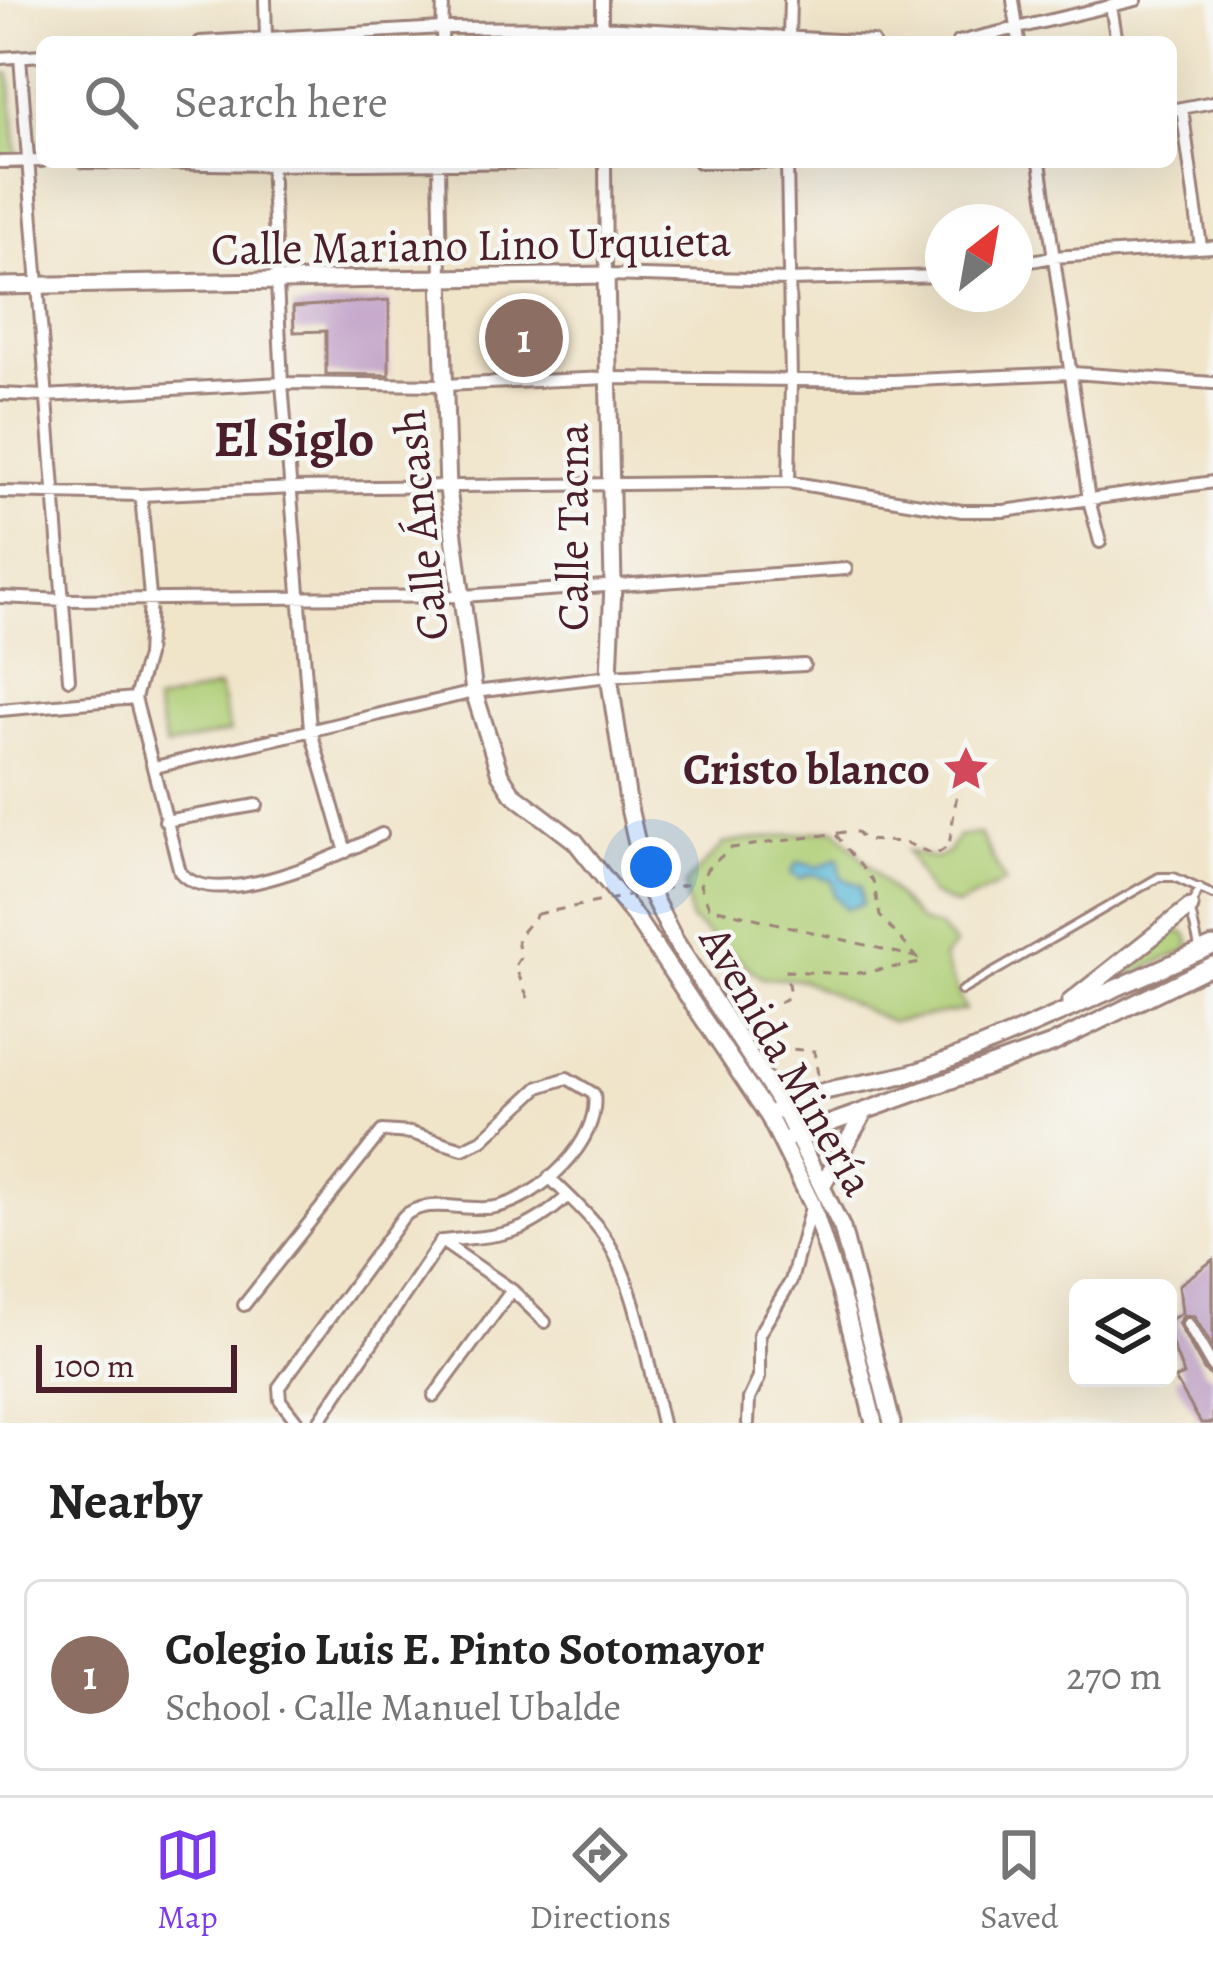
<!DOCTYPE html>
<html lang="en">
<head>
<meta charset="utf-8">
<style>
  body { margin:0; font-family:Alegreya,serif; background:#f6f6f6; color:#222 }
  .controls { position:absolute; right:36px; bottom:36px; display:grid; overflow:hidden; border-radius:18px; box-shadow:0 12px 48px #0002 }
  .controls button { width:108px; height:108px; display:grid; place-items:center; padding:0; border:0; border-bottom:3px solid #e0e0e0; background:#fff; color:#222; font:60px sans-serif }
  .compass { position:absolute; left:925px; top:204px; width:108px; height:108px; border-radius:50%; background:#fff; box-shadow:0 12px 48px #0002; rotate:31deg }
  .scale { position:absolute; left:36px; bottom:30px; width:201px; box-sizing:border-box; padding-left:12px; border:6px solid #4a1f2b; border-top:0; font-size:33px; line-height:42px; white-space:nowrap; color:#4a1f2b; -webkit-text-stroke:9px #f6f6f2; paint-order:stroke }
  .you { position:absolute; left:651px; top:867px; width:42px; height:42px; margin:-30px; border:9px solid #fff; border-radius:50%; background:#1a73e8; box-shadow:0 0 0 18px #1a73e833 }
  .badge { display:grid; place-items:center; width:78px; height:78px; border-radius:50%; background:#7c3aed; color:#fff; font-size:39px; font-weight:700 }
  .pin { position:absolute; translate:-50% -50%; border:6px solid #fff; box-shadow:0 3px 12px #0006 }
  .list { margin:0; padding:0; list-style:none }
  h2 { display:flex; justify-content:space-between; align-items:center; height:156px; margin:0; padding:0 48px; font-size:51px }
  h2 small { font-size:39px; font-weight:400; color:#767676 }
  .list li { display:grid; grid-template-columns:78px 1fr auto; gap:36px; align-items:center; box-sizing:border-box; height:192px; margin:0 24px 24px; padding:0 24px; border:3px solid #e0e0e0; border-radius:18px }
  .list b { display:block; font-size:45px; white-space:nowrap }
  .list p { margin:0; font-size:39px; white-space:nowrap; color:#767676 }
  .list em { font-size:39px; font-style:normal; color:#767676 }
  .icon { flex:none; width:66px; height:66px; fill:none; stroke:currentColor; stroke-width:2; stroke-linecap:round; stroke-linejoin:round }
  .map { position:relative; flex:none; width:1213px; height:1423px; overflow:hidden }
  .search { position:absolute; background:#fff; box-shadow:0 12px 48px #0002; left:36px; right:36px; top:36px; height:132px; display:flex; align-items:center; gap:30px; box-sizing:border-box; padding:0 42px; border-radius:18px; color:#767676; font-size:45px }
  .sheet { height:372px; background:#fff }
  nav { display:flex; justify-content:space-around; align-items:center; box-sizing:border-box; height:168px; border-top:3px solid #e0e0e0; background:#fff; font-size:33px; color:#767676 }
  nav a { display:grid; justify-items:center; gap:6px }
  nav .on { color:#7c3aed }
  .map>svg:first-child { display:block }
</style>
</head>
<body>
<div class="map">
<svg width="1213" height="1423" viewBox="0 0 1213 1423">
  <rect width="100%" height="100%" fill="#f6f6f2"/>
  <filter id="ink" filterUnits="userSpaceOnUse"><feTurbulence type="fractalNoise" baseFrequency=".00833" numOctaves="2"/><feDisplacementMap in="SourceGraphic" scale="24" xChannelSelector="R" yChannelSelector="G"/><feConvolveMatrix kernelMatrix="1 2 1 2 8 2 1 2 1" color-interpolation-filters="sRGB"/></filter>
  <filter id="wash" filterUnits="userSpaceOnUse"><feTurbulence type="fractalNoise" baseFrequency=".004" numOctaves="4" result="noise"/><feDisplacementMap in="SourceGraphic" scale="48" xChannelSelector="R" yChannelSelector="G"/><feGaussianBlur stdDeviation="2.7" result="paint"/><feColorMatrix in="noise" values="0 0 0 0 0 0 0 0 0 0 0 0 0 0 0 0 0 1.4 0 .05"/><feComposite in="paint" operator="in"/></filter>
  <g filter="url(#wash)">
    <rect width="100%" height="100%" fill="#f0e4c9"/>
    <!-- green -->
    <path fill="#afce76" stroke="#7c7650" stroke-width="3" d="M0,74H10L17,159H0Z
      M219,687L230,732L166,747L155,703Z
      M836,829L920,922L939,927L955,945L943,958L965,1010L891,1022L802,980L762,978L690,920L685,884L725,843Z
      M980,834L1005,882L957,906L930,894L907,851L935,859L948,853L958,836Z
      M1174,931L1185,933L1190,941L1189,949L1106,985Z"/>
    <!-- water -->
    <path fill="#58b8d7" stroke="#516c81" stroke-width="3" d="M838,858L842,878L861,886L862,904L846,909L834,895L832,881L812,874L800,879L791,873L797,862L819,867Z"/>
    <g id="blocks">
      <!-- building -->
      <path fill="#c09fc6" d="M389,300V375L326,374V331L294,332L293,307Z
        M1213,1260V1348L1194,1316L1184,1315L1178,1323L1205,1372L1213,1377V1423H1201L1175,1379L1184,1375L1168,1334V1321L1182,1313L1179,1285Z"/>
    </g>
  </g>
  <g filter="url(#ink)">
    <use href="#blocks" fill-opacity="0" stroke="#9d827a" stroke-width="3"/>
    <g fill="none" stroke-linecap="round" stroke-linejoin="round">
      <defs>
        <path id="lane" d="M1199,947L1190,907L1200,888
          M961,991L1159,877H1174L1213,895"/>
        <path id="street" d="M265,0L266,39
          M602,0V42
          M1013,0L1019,42
          M1111,6L1117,42
          M789,39L790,0
          M200,42L442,28L602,27L873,42
          M442,42L443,0
          M958,42L1136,0
          M20,57L69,679
          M0,58L42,55
          M1182,108L1201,247
          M1171,110L1213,102
          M0,162L42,161
          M83,162L271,165L556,162
          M271,162L282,383L310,728L346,852
          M439,162L441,277
          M605,162L606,275L789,280L943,276
          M699,162H791
          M787,162L791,381L789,482
          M1040,162L1089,500L1100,542
          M1015,264L1053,257L1213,247
          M0,394L44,396L282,383L443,385L608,378L893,381L1073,373L1213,383
          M0,492L141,495L293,488L789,482L962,511H1004L1213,482
          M141,495L150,597L147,656L135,698L180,872C215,914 342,854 382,834
          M0,597L65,600L463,596L846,569
          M0,710L135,698
          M155,767L474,692L609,676L804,665
          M165,821L257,805
          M549,1177C565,1193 582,1208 596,1225C636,1273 647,1363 662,1423
          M441,1241C501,1235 522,1238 568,1196
          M512,1290L545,1322
          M244,1305L382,1131L411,1133L463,1149L482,1140L539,1087L567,1078L594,1094C601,1141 539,1199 495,1207C466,1213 427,1195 403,1217L279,1387L280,1400L298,1423
          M1188,1324L1213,1367
          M318,1423L441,1241L512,1290L434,1396
          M748,1423L749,1399L759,1378V1334L791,1281L811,1207"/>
        <path id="secondary" d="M441,277L448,489L474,692L500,774L512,793L575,841L633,914L769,1117L812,1204L846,1311L874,1423
          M0,286L606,275L613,584L609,676L629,808L646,883L674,939L782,1106L842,1228L892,1423
          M1070,1002L1190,907
          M774,1112C810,1085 881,1085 924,1069C1023,1033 1116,986 1213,946
          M789,1138L1052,1044L1213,965
          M822,1186L865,1111"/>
      </defs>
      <!-- lane casing -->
      <use href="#lane" stroke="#9d827a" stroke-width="12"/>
      <!-- street casing -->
      <use href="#street" stroke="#9d827a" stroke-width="16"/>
      <!-- secondary casing -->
      <use href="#secondary" stroke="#9d827a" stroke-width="21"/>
      <!-- path -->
      <path stroke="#9d827a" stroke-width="3" stroke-dasharray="9 9" stroke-linecap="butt" d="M919,958L709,907L700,885L707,869L731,848L845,832H857L864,840L904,842L935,855L949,846L959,780L966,769
        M528,998L515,966L520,958L517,938L537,914
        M818,1075L814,1051L777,1048L748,1007L773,1006L790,996L786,971L852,974L922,963L880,916L873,881L836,835"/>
      <!-- lane -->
      <use href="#lane" stroke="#fff" stroke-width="6"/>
      <!-- street -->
      <use href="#street" stroke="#fff" stroke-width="10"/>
      <!-- secondary -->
      <use href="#secondary" stroke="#fff" stroke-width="15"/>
      <!-- path-bridge -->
      <path stroke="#9d827a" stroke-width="3" stroke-dasharray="9 9" stroke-linecap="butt" d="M537,914L689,884"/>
    </g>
  </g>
  <!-- icons -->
  <defs>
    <symbol id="sight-bare" viewBox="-9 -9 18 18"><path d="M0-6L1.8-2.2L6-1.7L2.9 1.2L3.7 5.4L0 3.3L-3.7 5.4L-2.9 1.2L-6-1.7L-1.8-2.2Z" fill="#d1495b" stroke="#f6f6f2" stroke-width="2.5" paint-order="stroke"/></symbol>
  </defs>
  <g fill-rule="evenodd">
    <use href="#sight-bare" x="933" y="736" width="66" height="66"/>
  </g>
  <g text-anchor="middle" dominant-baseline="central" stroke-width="9" stroke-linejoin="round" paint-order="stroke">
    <!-- street labels -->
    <g font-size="45" fill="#4a1f2b" stroke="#f6f6f2">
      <text transform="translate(471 245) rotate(-1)">Calle Mariano Lino Urquieta</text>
      <text transform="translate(421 525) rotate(-96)">Calle Áncash</text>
      <text transform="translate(573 527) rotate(-90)">Calle Tacna</text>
      <text transform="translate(787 1061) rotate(60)">Avenida Minería</text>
    </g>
    <!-- poi labels -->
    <g font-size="45" font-weight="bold" fill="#4a1f2b" stroke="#f6f6f2" text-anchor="end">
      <text x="930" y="769">Cristo blanco</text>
    </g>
    <!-- quarter labels -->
    <g font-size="51" font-weight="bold" fill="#4a1f2b" stroke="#f6f6f2">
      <text x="294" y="439">El Siglo</text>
    </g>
  </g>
</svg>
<div class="controls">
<button><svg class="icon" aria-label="layers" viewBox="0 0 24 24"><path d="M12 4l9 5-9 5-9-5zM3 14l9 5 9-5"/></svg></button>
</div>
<svg class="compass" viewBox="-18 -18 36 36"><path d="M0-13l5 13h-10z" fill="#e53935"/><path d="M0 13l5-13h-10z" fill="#767676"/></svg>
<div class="scale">100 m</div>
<div class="you"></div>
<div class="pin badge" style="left:524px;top:338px;background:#8d6e63">1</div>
<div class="search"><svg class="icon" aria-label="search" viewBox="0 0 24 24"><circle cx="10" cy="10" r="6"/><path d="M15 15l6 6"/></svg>Search here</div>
</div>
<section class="sheet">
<h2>Nearby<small></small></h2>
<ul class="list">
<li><span class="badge" style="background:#8d6e63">1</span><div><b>Colegio Luis E. Pinto Sotomayor</b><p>School · Calle Manuel Ubalde</p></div><em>270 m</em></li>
</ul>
</section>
<nav>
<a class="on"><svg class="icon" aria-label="map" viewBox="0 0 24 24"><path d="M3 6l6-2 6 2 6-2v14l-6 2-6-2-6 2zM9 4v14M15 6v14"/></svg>Map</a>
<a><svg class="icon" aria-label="directions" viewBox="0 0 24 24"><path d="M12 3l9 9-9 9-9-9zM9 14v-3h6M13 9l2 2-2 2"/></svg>Directions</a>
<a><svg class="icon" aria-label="saved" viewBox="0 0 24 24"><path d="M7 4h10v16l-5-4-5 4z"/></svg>Saved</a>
</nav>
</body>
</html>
